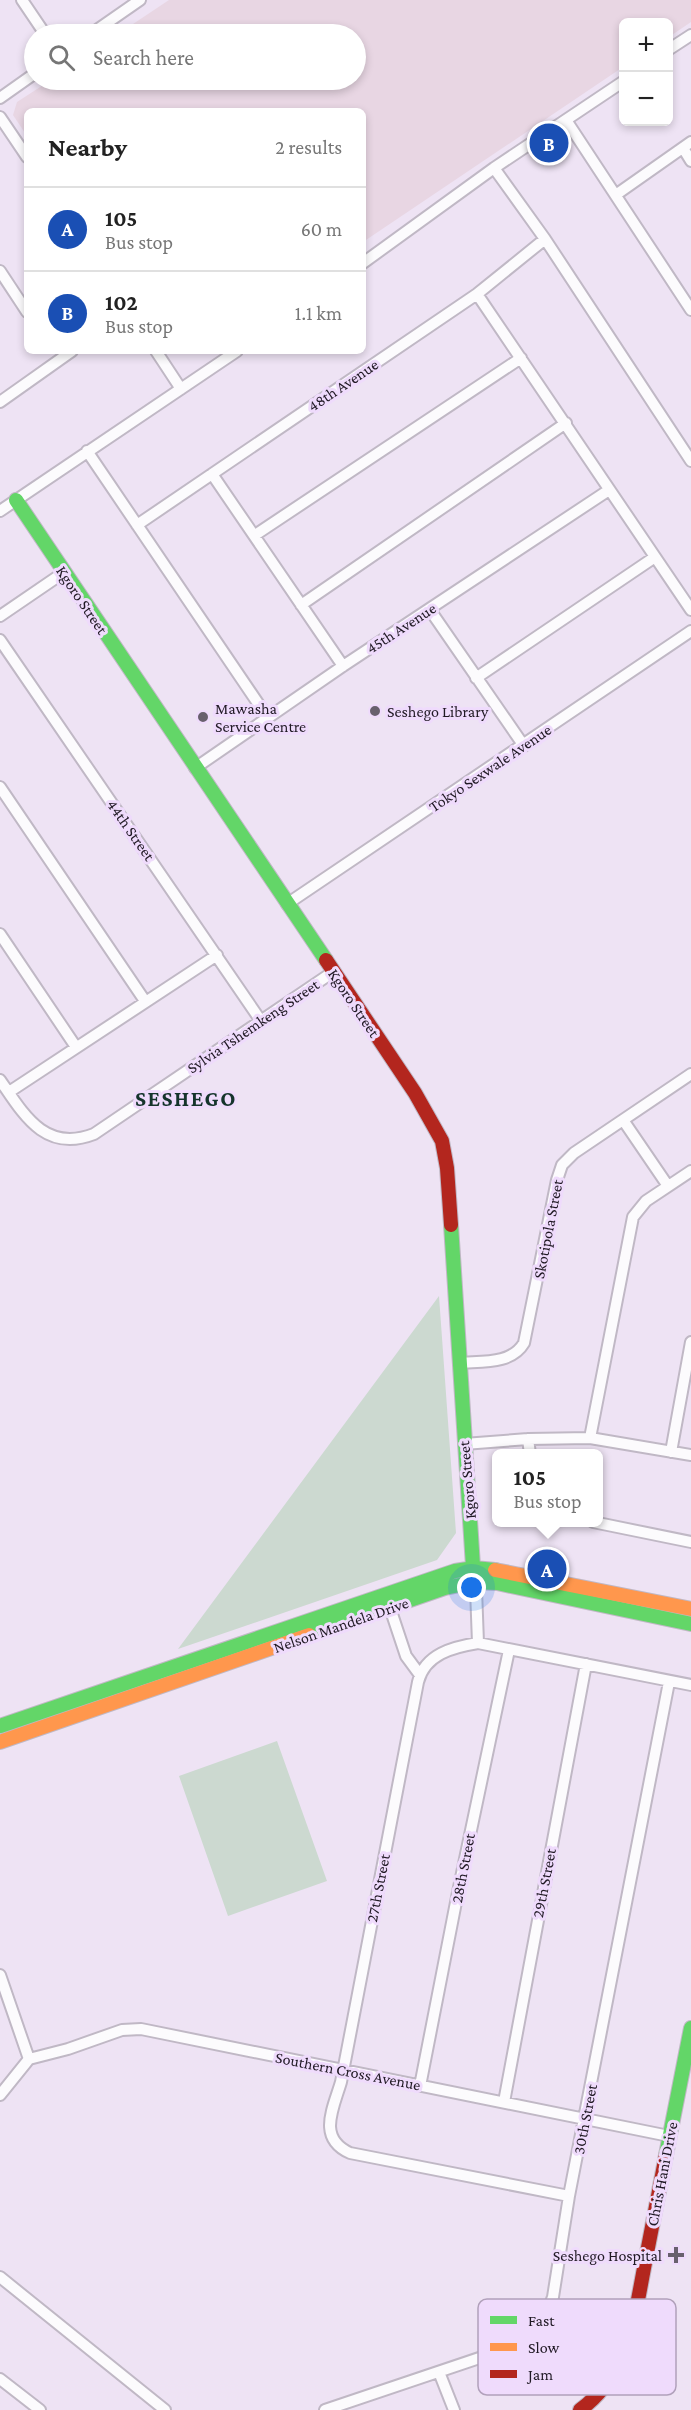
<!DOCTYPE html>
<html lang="en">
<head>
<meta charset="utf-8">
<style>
  body { margin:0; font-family:"Crimson Pro",serif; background:#f6f6f6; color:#222 }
  .controls { position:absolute; right:18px; top:18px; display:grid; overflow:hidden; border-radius:9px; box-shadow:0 3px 9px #0003 }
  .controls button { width:54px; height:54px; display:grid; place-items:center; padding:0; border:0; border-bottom:2px solid #e0e0e0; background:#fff; color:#222; font:30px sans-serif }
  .you { position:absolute; left:472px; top:1588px; width:21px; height:21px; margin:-15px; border:4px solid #fff; border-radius:50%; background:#1a73e8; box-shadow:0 0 0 9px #1a73e833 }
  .badge { display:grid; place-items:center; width:39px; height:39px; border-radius:50%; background:#111827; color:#fff; font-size:20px; font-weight:700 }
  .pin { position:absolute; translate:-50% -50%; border:3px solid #fff; box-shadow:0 2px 6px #0006 }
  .popup { position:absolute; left:492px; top:1449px; width:111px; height:78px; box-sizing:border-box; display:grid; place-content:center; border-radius:9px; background:#fff; filter:drop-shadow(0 2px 4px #0005); font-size:20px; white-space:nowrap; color:#767676 }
  .popup b { font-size:22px; color:#222 }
  .popup::after { content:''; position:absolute; left:50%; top:100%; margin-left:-12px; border:12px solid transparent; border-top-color:#fff }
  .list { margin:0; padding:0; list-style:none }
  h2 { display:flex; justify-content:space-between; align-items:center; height:78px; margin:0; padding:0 24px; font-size:26px }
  h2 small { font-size:20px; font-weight:400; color:#767676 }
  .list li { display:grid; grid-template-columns:39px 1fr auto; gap:18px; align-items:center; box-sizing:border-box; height:84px; padding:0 24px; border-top:2px solid #e0e0e0 }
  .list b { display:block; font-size:22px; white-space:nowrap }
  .list p { margin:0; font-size:20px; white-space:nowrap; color:#767676 }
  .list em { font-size:20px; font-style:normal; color:#767676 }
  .icon { flex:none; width:33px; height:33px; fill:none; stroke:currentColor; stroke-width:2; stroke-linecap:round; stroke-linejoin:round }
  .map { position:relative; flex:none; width:691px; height:2410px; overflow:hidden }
  .search { position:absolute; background:#fff; box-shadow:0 3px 9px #0003; left:24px; top:24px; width:342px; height:66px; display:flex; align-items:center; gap:15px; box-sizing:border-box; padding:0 21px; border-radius:33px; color:#767676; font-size:22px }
  .panel { position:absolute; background:#fff; box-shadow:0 3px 9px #0003; left:24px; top:108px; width:342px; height:246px; border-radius:9px }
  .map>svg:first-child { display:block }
</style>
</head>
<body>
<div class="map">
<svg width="691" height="2410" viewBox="0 0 691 2410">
  <rect width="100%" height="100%" fill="#eee3f4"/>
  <!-- education -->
  <path fill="#e8d6e3" d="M169,0H691V22L669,37L668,22H624L623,67L363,242V111H27V136L13,115L17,102L51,80H356V34H118Z"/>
  <!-- green -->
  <path fill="#ccd9d0" d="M439,1296L456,1533L437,1560L178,1649Z
    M277,1741L327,1881L228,1916L179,1776Z"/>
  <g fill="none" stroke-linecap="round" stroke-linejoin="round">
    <defs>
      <path id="street" d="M22,0L45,34
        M91,34L140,0
        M668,50L691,35
        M0,98L34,74
        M0,117L27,157
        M566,120L691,310
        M683,148L691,161
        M494,168L545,239L691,461
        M617,194L691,142
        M363,263L494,168L624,81
        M0,271L27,312
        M477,294L691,610
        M156,351L181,389
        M0,402L72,351
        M87,451L268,718
        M212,474L343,666
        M0,511L237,351
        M137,525L477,294L545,239
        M255,535L521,358
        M301,605L566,423
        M430,610L524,746
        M0,616L63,573
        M0,640L261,1021
        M476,678L655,557
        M195,768L343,666L609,490
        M0,787L145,1001
        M287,904L691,631
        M0,934L76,1047
        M0,1080C24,1115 45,1153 94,1134L333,972
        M9,1092L217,955
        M623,1120L668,1186
        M459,1363C481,1361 511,1365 524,1343L557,1180L562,1165L574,1153L691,1074
        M590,1438L633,1217L646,1201L691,1171
        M528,1439L530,1454
        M464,1444L528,1439L590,1438L691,1455
        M671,1452L691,1342
        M593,1522L691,1542
        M474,1582L476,1589L478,1643
        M390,1608L406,1656L420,1675
        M0,1975L29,2059
        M29,2059L68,2049L122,2030L141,2029L669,2136
        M420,2086L458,1892L509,1650
        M0,2095L29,2059
        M504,2102L586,1664
        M569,2196L350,2153C317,2138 333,2109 341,2082L418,1682C425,1654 453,1647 478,1643L691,1685
        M0,2277L165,2410
        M439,2372L454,2410
        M0,2379L40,2410
        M325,2410L512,2347L535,2330L549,2308L553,2297L569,2196L669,1682"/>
      <path id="fast" d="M16,500L326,960
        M451,1225L474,1582
        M309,1635L445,1588L474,1582L497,1583L691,1624
        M0,1726L455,1571L474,1568L495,1570
        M666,2155L691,2028"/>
      <path id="slow" d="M495,1570L691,1609
        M0,1742L309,1635"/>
      <path id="jam" d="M326,960L415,1093L442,1141L447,1168L451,1225
        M580,2410C629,2374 634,2319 645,2263C652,2227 659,2191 666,2155"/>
    </defs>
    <!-- street casing -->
    <use href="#street" stroke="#c0b8c5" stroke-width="14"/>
    <!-- fast casing -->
    <use href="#fast" stroke="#c0b8c5" stroke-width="16"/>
    <!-- slow casing -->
    <use href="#slow" stroke="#c0b8c5" stroke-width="16"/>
    <!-- jam casing -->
    <use href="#jam" stroke="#c0b8c5" stroke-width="16"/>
    <!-- street -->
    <use href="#street" stroke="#fcfbfd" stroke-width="10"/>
    <!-- fast -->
    <use href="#fast" stroke="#63d668" stroke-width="14"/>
    <!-- slow -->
    <use href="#slow" stroke="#ff974d" stroke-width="14"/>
    <!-- jam -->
    <use href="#jam" stroke="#b3261e" stroke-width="14"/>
  </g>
  <!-- markers -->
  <g fill="#68606d" stroke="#efdbfc" stroke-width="2">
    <circle cx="375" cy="711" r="6"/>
    <circle cx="203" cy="717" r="6"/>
    <path d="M673 2246h6v6h6v6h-6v6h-6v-6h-6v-6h6z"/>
  </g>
  <g text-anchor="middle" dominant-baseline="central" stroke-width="6" stroke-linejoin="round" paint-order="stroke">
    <!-- street labels -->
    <g font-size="16" fill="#201924" stroke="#efdbfc">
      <text transform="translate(343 385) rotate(-34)">48th Avenue</text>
      <text transform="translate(82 600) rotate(56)">Kgoro Street</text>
      <text transform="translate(401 628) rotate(-33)">45th Avenue</text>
      <text transform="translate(490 768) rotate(-34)">Tokyo Sexwale Avenue</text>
      <text transform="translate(131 830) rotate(55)">44th Street</text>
      <text transform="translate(354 1003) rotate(56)">Kgoro Street</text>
      <text transform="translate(253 1026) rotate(-34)">Sylvia Tshemkeng Street</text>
      <text transform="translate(548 1229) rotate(-79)">Skotipola Street</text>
      <text transform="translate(467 1480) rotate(-95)">Kgoro Street</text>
      <text transform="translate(341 1625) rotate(-19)">Nelson Mandela Drive</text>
      <text transform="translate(463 1868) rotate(-79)">28th Street</text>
      <text transform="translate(544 1883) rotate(-79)">29th Street</text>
      <text transform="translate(378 1888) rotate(-79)">27th Street</text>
      <text transform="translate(348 2071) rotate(11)">Southern Cross Avenue</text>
      <text transform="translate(585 2119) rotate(-79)">30th Street</text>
      <text transform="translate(662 2174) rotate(-79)">Chris Hani Drive</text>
    </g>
    <!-- poi labels -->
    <g font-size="16" fill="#201924" stroke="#efdbfc" text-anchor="start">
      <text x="215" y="708">Mawasha<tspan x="215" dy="18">Service Centre</tspan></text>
      <text x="387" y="711">Seshego Library</text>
      <text x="662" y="2255" text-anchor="end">Seshego Hospital</text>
    </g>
    <!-- district labels -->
    <g font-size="22" font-weight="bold" letter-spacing="1.5" fill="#15342c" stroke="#efdbfc">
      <text x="186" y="1098">SESHEGO</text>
    </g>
  </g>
  <!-- legend -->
  <rect x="478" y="2299" width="198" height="96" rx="9" fill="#efdbfc" stroke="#b1a1bb" stroke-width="1.5"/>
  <rect x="490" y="2316" width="27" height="8" fill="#63d668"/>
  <rect x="490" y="2343" width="27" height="8" fill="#ff974d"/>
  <rect x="490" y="2370" width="27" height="8" fill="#b3261e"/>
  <g font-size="16" fill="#201924">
    <text x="528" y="2326">Fast</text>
    <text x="528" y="2353">Slow</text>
    <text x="528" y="2380">Jam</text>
  </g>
</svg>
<div class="controls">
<button>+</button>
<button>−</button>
</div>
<div class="you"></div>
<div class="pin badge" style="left:547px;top:1569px;background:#1a4fb4">A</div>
<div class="popup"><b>105</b>Bus stop</div>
<div class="pin badge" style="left:549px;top:143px;background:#1a4fb4">B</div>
<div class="search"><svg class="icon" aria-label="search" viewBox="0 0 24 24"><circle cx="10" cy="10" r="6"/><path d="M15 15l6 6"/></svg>Search here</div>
<section class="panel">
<h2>Nearby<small>2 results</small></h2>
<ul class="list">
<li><span class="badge" style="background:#1a4fb4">A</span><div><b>105</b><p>Bus stop</p></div><em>60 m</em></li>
<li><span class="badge" style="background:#1a4fb4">B</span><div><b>102</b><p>Bus stop</p></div><em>1.1 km</em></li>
</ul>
</section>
</div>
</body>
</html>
